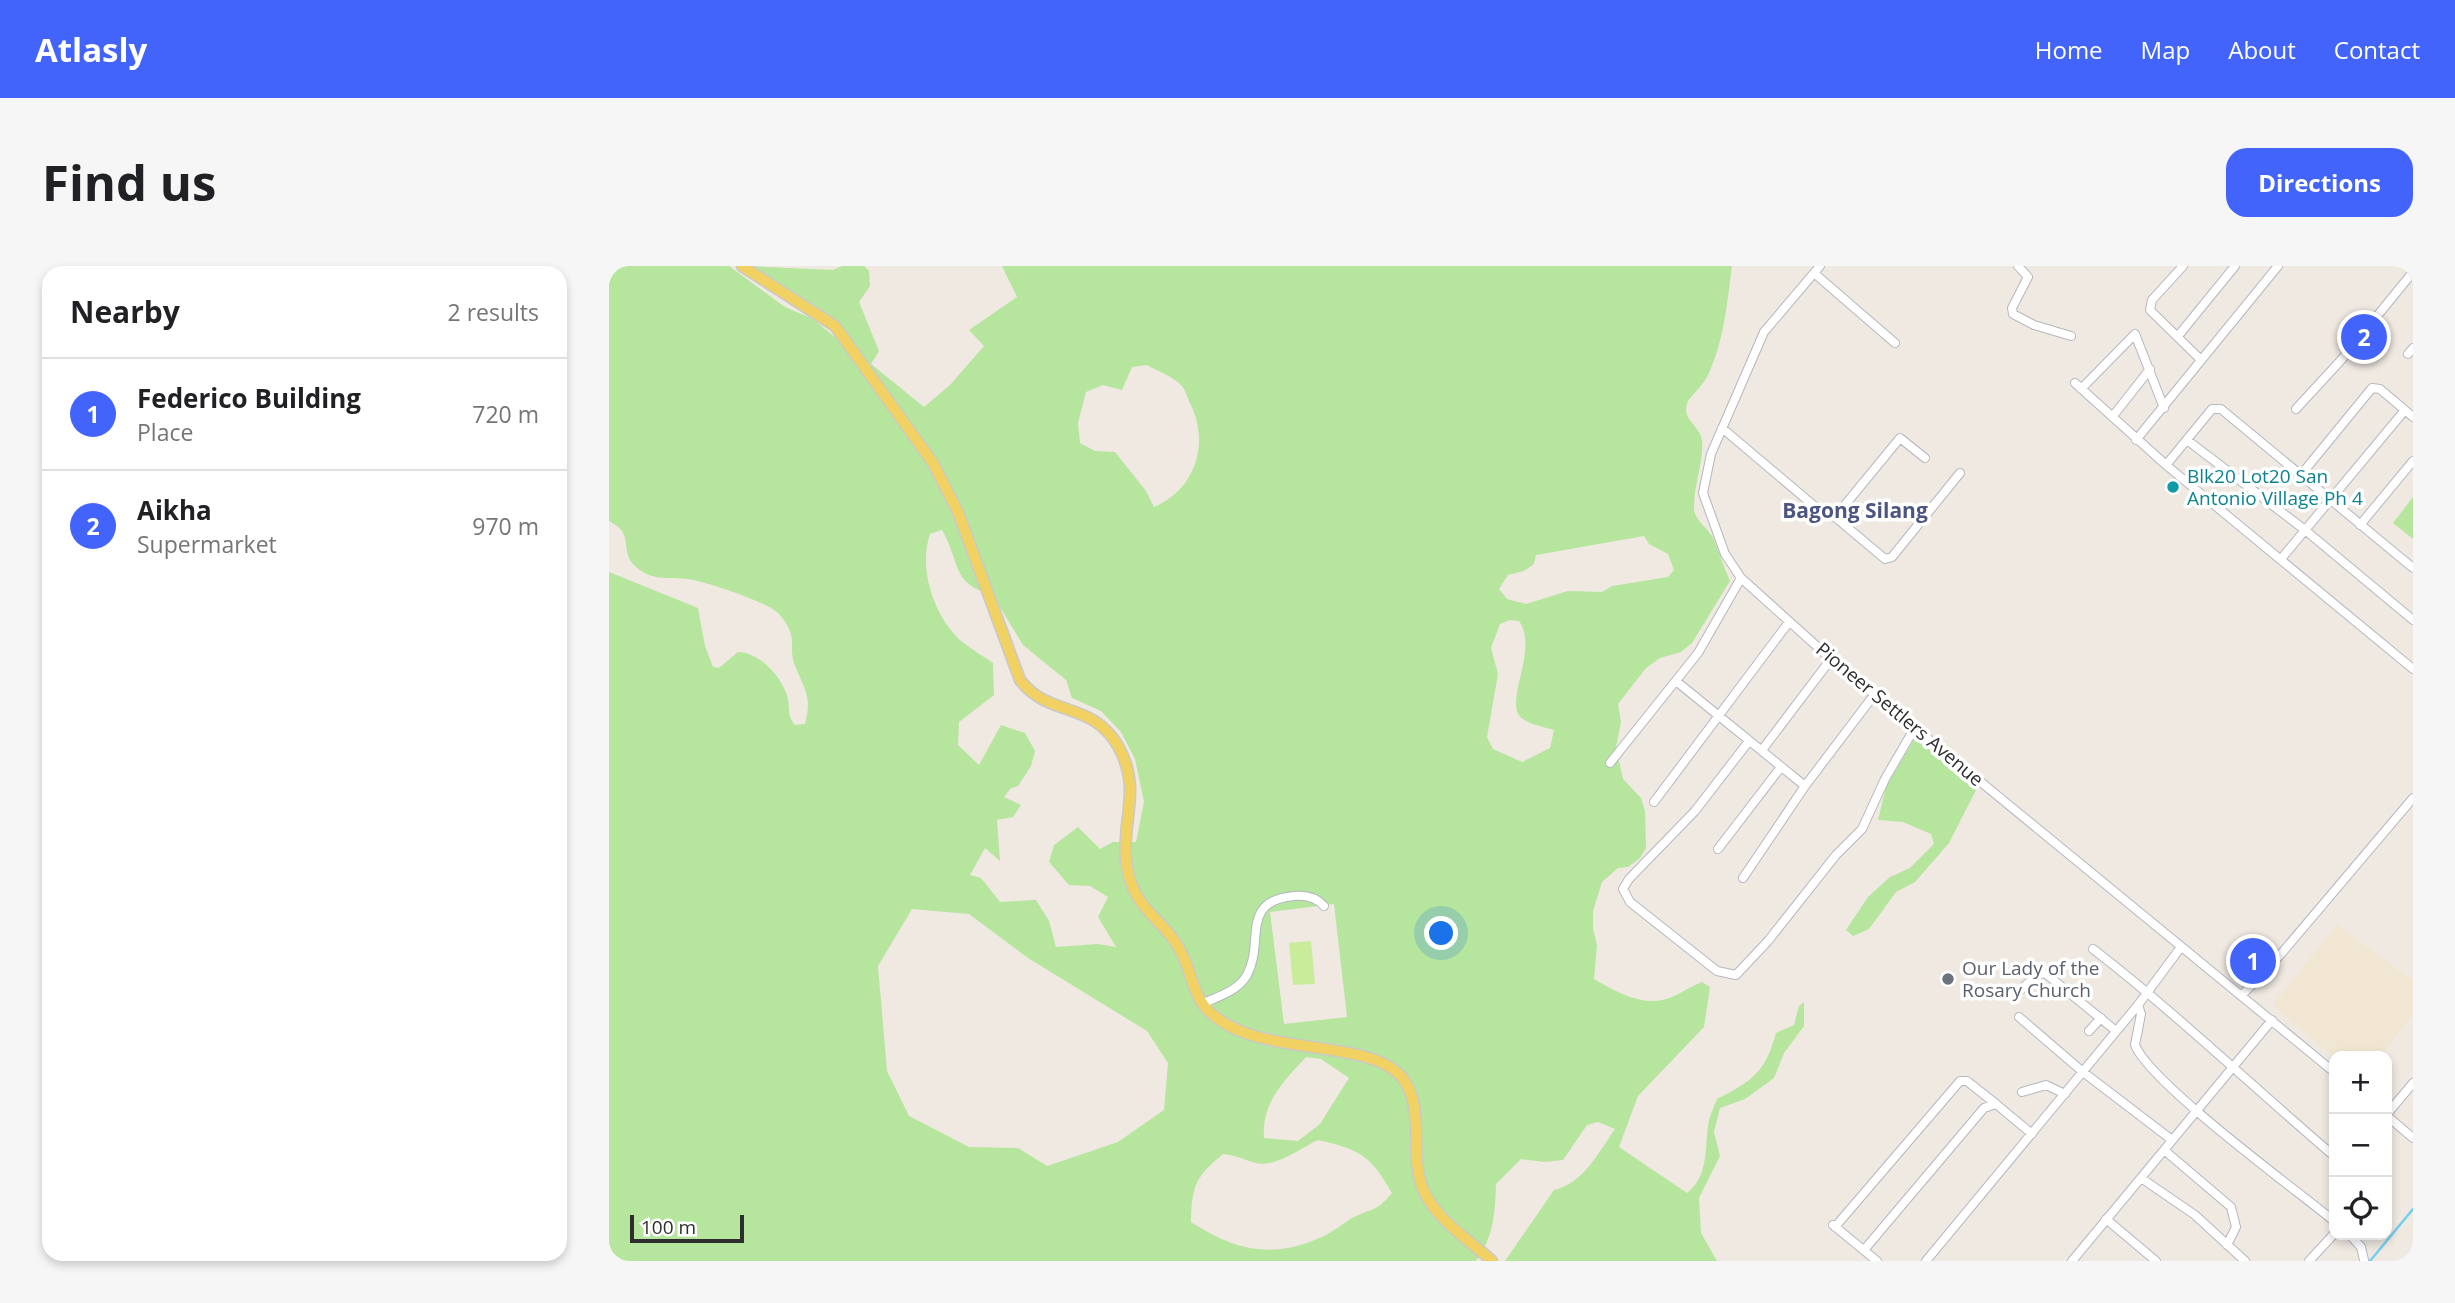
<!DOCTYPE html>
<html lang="en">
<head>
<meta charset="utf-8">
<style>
  body { margin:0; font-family:"Open Sans",sans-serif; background:#f6f6f6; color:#202124 }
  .controls { position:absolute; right:21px; bottom:21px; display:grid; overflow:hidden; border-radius:14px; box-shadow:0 4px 10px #0003 }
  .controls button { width:63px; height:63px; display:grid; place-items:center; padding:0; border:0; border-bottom:2px solid #e0e0e0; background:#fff; color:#202124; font:35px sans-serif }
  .scale { position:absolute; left:21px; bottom:18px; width:114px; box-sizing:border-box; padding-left:7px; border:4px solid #2e2e2e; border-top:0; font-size:19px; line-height:24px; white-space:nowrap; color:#2e2e2e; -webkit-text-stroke:5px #fff; paint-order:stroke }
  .you { position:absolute; left:833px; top:668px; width:24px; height:24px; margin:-18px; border:5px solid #fff; border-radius:50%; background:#1a73e8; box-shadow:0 0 0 10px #1a73e833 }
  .badge { display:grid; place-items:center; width:46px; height:46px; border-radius:50%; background:#4264fb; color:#fff; font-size:23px; font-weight:700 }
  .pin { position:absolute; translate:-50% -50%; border:4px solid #fff; box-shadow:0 2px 7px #0006 }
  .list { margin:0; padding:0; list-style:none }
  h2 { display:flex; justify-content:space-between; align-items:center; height:91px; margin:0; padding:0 28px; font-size:30px }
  h2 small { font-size:23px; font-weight:400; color:#757577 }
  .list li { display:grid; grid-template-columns:46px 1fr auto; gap:21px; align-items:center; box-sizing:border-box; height:112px; padding:0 28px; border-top:2px solid #e0e0e0 }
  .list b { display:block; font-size:26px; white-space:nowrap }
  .list p { margin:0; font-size:23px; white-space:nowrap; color:#757577 }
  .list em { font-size:23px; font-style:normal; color:#757577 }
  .icon { flex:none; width:38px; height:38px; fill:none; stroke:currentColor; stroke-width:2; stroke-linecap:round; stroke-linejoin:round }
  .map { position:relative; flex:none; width:1804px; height:995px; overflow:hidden; border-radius:21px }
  header { display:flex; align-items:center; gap:42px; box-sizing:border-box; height:98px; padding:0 35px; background:#4264fb; color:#fff }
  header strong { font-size:33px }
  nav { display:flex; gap:38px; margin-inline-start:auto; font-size:24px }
  .intro { display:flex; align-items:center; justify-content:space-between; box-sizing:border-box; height:168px; padding:0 42px }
  h1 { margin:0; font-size:49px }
  .button { padding:18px 32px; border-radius:21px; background:#4264fb; color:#fff; font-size:24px; font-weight:700 }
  main { display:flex; gap:42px; padding:0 42px }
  aside { flex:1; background:#fff; border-radius:21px; box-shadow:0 4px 10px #0003 }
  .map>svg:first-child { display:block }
</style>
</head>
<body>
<header>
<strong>Atlasly</strong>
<nav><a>Home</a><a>Map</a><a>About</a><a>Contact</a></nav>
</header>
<div class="intro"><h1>Find us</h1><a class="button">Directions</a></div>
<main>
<aside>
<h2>Nearby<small>2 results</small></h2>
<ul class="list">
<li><span class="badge">1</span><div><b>Federico Building</b><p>Place</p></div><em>720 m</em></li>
<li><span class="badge">2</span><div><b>Aikha</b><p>Supermarket</p></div><em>970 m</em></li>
</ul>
</aside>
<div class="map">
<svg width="1804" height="995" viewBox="0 0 1804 995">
  <rect width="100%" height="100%" fill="#efe9e1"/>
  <!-- education -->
  <path fill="#f0e6d1" d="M1728,659L1804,715V749L1771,790L1725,791L1664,739Z"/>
  <!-- green -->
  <path fill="#b6e59e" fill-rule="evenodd" d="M0,0H120L176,41L204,53L233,77L236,66L207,40L137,0L224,4L233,0H255L260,5L261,20L250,36L270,85L262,98L315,141L341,119L375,80L360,64L408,31L393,0H1123C1118,38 1115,75 1099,109C1094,120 1079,132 1078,138C1073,155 1092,160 1093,175C1095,196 1084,221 1085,244C1086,253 1098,262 1103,270C1110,284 1114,300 1121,315L1083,377L1072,386L1051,392L1037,402L1009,438L1012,456L1007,481L1014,513L1032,532L1036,545L1037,582L1031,592L1019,601L1009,602L993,616L984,645V663L988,679L985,713C1007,726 1037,743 1063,731C1073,727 1082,720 1093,716L1101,721L1095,761L1029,830L1010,881L1078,927C1099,911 1096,884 1099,860C1100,851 1105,841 1108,833C1143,815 1156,807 1167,767L1185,759L1190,740L1195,736V760L1175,787L1165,812L1136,833L1111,842L1105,866L1111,890L1090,932L1092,967L1108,995H896L945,924C975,917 989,887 1006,863L989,856L978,859L954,894L936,896L912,893L887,918C886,946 885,971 867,995H0V306L89,342L96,380L104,401L110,402L129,386C150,386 174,411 179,433C181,445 178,449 186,459L196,458C204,429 194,422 185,397C181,387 185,375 181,365C179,360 173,350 169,347C158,336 95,315 79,313C60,311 44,315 28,302C8,285 28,269 0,255ZM538,99C548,105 563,110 571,118C576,122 578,131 581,137C601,177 587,223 545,241L537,225L506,186L486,185L471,177L469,157L477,126L494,119L513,124L523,101ZM333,264C351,295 343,320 383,328L414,379L457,414L463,432L492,445L512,466L526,493L535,536L527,576H504L491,583L469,561L445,579L440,596L460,619L481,620L499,631L489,651L507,681L489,678L447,681L440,655L427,634L391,636L372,612L361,609L376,582L391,595L388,554L404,551L412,539L395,531L402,522L409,520L422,500L426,485L416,467L392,459L370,499L349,479L350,456L385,429L384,397C374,390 362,383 352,375C325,350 309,303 321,268ZM1035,270L1040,278L1059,288L1065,304L1059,311L1003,320L993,326L959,325L917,338L898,333L890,323L899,309L915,305L925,298L927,289ZM901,354L910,355C931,385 892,438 914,453C921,459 936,461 945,464L941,482L913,496L884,483L878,471L889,408L882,382L891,358ZM725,638L738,751L675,758L661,646ZM303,643L360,648L419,692L538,765L559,797L555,844L509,876L438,900L409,882L360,881L300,850L278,805L269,700ZM697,791L712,793L740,812L711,858L689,875L655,872C652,837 675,815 697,791ZM709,874C752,884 761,889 783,927C765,948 764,941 743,952C733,958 725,965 715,970C664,994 627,985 582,956C583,920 586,911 614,888C627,889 635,894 647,897C666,902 692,882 709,874Z
    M1804,231V273L1784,257Z
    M1306,472L1368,522L1340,577L1306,616L1287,626L1260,663L1244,670L1237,664L1259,631L1281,611L1301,602L1325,578L1322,568L1294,556L1269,554L1277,521Z"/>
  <!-- pitch -->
  <path fill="#c9ec9a" d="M702,675L706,718L684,719L680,677Z"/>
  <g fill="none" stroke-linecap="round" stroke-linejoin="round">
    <!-- stream -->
    <path stroke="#75cff0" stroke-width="2.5" d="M1761,995L1804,943"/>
    <defs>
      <path id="minor" d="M1211,0L1155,66L1102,188L1094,227L1116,288L1132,312L1222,393L1725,806
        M1409,0L1419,11L1403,42L1404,48L1425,59L1462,70
        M1574,0L1543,34L1541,44L1592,94
        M1205,7L1286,77
        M1569,70L1626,0
        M1799,88L1804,82
        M1466,117L1557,199
        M1472,123L1526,68L1555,142
        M1687,143L1733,93L1804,6
        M1504,150L1541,103
        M1113,162L1210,244L1226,251L1276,293L1283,291L1351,207
        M1527,174L1669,0
        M1578,174L1696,264L1804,354
        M1691,210L1763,122L1771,123L1804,151
        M1226,251L1291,172L1316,192
        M1751,259L1804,195
        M1672,293L1796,144
        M1804,302L1612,143H1603L1557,199L1804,403
        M1067,415L1196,520
        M1140,475L1086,545L1020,613L1014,623L1021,636L1108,705L1127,709L1159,675L1227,589L1253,563L1276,513L1305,463
        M1153,484L1222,393
        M1001,497L1089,387L1132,312
        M1045,536L1180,356
        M1109,583L1172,501
        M1134,612L1196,520L1265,429
        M1484,683C1568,748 1644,821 1725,890
        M1409,726L1428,709L1436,707L1507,765
        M1633,729L1672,688L1804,532
        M593,738C609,730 628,726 638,709C656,676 630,635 685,630C697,629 707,631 715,640
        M1529,739L1532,748L1526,779C1541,817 1686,923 1725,955
        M1410,751L1474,806L1563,874
        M1480,765L1492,752
        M1413,826L1437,819L1456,828
        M1778,848L1804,817
        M1778,850L1804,872
        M1555,884L1622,941L1627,961L1618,979
        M1532,912L1586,949L1636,995
        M1497,953L1547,995
        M1224,959L1268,995
        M1226,961L1351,815H1358L1387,838
        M1741,969L1752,981L1755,994
        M1255,984L1375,842L1387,838L1423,868
        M1317,995L1529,739L1572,681
        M1463,995L1663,754
        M1700,995L1725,968"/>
      <path id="major" d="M133,0L226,60L324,197L349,246L411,414C440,452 482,434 509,480C533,522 513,552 517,594C523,647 555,650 573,688C584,709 583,731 603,748C653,793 763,770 795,814C816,844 800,889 814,923C827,954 859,973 883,995"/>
    </defs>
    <!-- minor casing -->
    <use href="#minor" stroke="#b4b7c1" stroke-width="10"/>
    <!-- major casing -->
    <use href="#major" stroke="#c9c9c9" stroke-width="13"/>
    <!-- minor -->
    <use href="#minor" stroke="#fff" stroke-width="8"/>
    <!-- major -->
    <use href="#major" stroke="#f2d163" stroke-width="10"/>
  </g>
  <!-- markers -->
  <circle fill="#0f9aa8" stroke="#fff" stroke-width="2.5" cx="1564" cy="221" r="7"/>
  <circle fill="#6b7280" stroke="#fff" stroke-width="2.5" cx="1339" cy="713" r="7"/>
  <g text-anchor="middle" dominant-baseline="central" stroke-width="7" stroke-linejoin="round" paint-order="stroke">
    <!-- culture labels -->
    <g font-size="19" fill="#0d838f" stroke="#fff" text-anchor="start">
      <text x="1578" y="210">Blk20 Lot20 San<tspan x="1578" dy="22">Antonio Village Ph 4</tspan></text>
    </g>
    <!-- street labels -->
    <g font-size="19" fill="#2e2e2e" stroke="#fff">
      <text transform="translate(1291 448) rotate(40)">Pioneer Settlers Avenue</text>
    </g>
    <!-- worship labels -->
    <g font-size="19" fill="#5b616d" stroke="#fff" text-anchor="start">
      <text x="1353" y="702">Our Lady of the<tspan x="1353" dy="22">Rosary Church</tspan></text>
    </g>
    <!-- neighbourhood labels -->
    <g font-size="21" font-weight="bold" fill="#4d5680" stroke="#fff">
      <text x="1246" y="244">Bagong Silang</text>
    </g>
  </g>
</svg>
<div class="controls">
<button>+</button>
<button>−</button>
<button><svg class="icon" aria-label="locate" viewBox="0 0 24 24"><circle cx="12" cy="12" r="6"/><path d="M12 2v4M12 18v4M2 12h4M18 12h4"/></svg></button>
</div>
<div class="scale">100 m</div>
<div class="you"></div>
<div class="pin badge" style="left:1644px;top:695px">1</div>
<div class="pin badge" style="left:1755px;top:71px">2</div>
</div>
</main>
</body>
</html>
